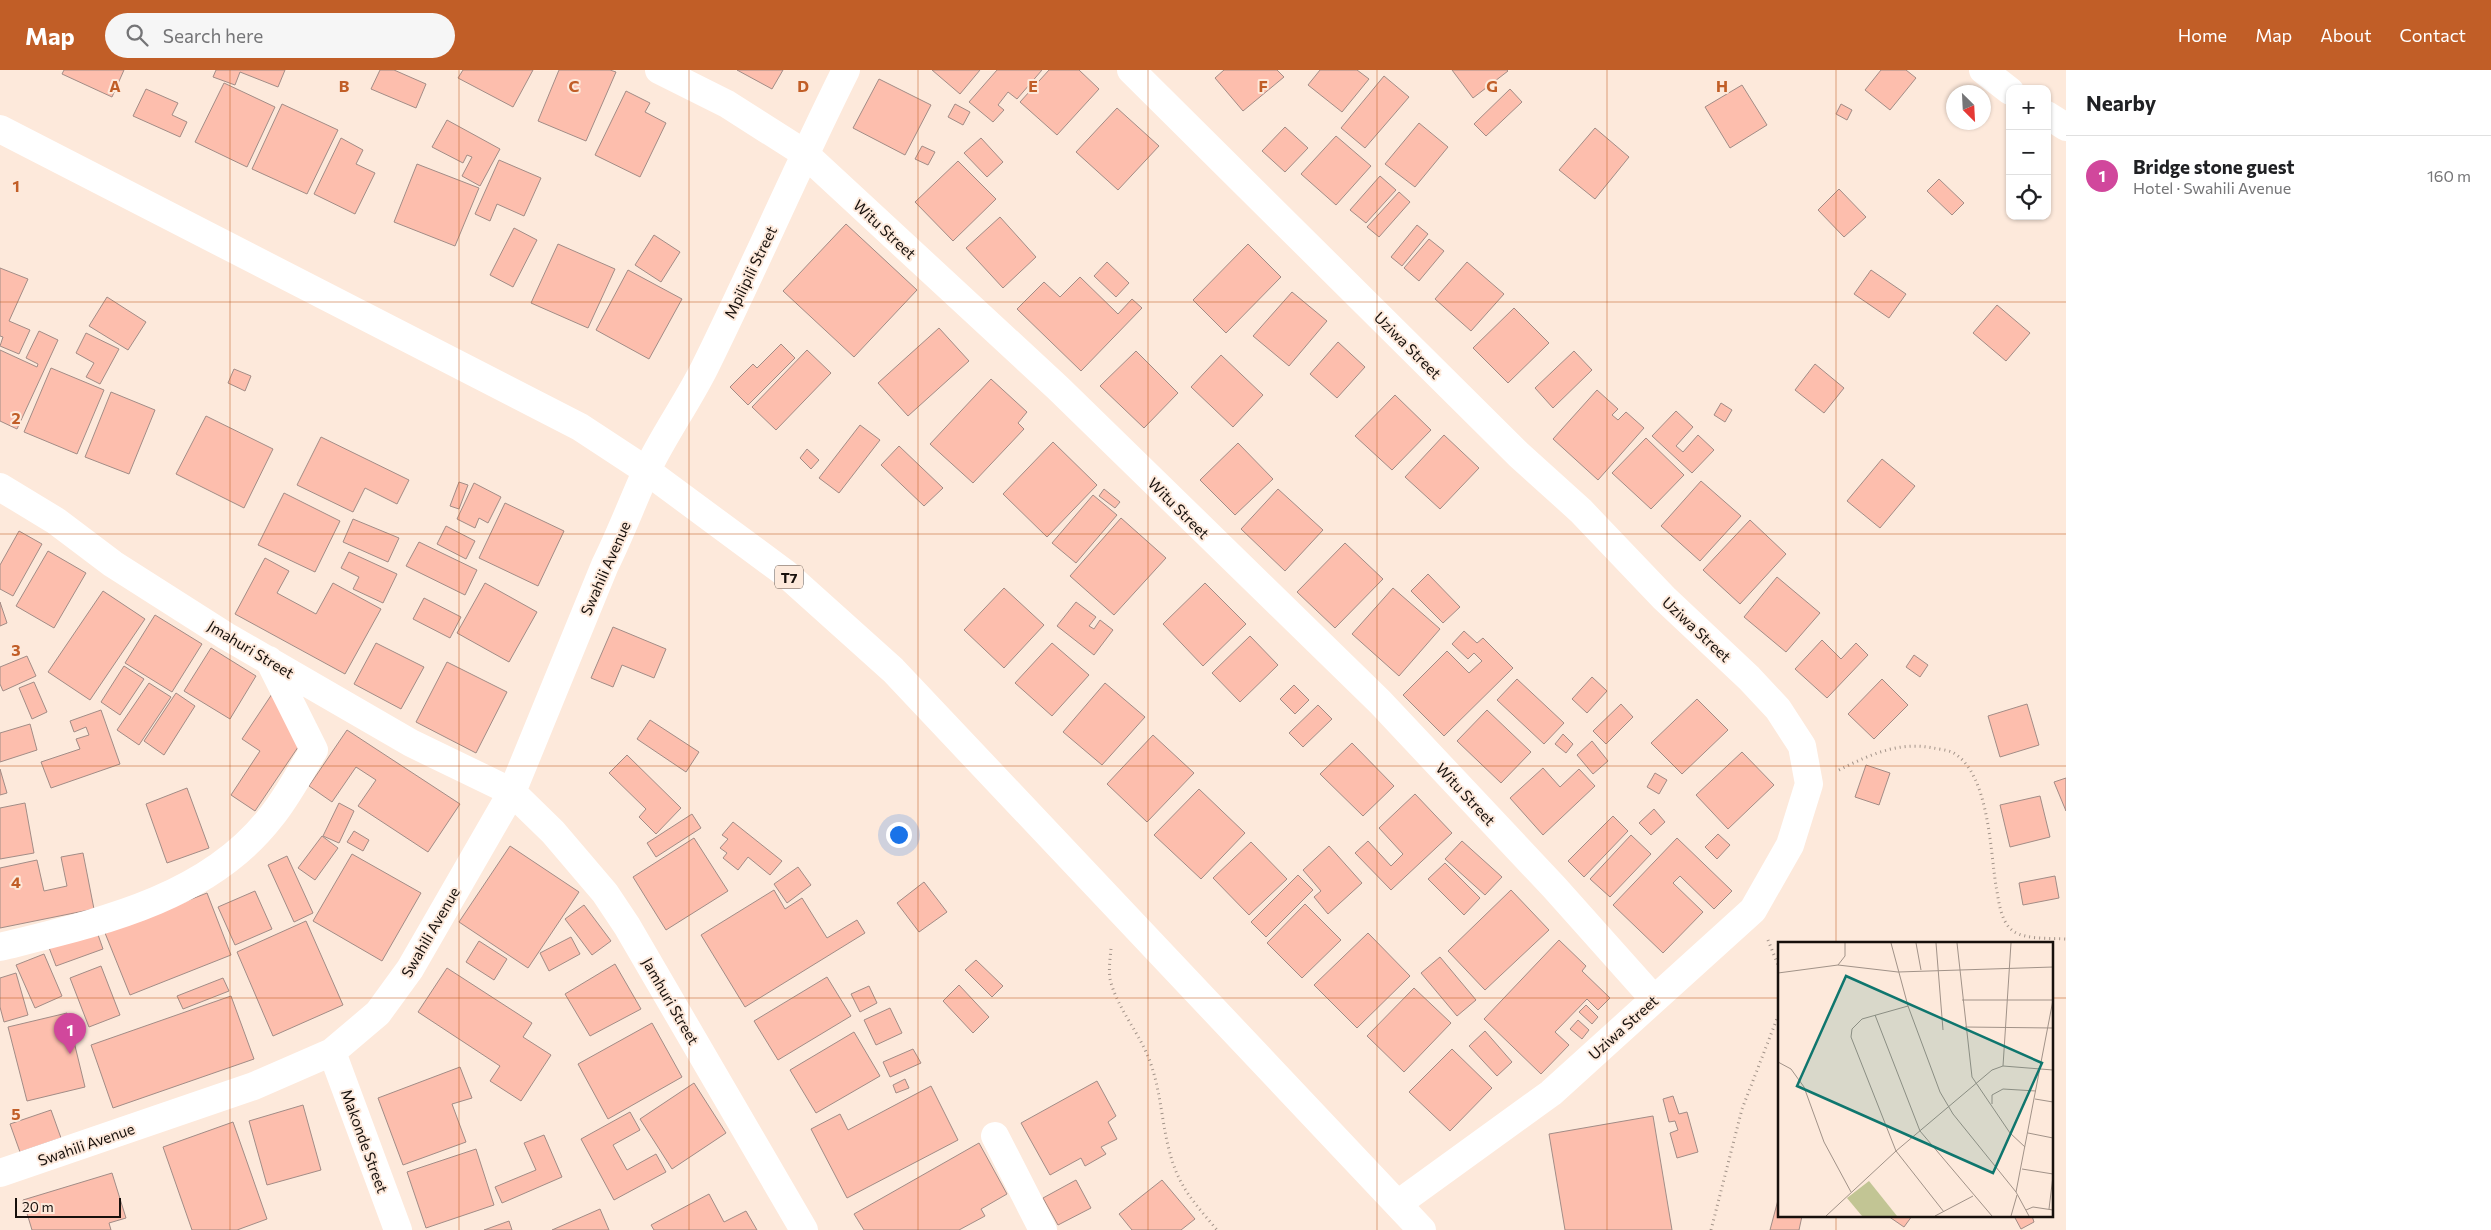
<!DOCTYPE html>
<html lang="en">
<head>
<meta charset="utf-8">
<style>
  body { margin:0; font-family:Commissioner,sans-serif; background:#f6f6f6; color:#202124 }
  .controls { position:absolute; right:15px; top:15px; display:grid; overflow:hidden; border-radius:10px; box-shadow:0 1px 4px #0004 }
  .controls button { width:45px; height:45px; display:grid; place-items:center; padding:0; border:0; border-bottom:1px solid #e0e0e0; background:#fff; color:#202124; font:25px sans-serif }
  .compass { position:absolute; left:1946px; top:15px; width:45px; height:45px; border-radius:50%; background:#fff; box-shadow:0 1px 4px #0004; rotate:156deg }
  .scale { position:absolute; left:15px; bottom:12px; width:106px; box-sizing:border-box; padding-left:5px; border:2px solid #17100c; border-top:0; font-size:14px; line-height:18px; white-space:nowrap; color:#17100c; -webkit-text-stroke:4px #fde9db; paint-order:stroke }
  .you { position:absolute; left:898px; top:764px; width:18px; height:18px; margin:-12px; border:4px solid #fff; border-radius:50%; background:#1a73e8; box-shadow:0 0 0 8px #1a73e833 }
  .badge { display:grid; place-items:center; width:32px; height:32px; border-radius:50%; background:#c15e27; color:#fff; font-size:16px; font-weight:700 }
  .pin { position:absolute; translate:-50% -41px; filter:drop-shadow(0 1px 2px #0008) }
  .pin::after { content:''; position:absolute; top:26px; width:18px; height:15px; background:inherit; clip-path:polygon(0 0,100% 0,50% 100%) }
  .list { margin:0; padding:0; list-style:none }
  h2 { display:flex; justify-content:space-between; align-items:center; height:65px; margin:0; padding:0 20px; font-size:21px }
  h2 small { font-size:16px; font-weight:400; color:#757577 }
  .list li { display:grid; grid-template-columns:32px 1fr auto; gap:15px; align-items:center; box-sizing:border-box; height:80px; padding:0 20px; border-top:1px solid #e0e0e0 }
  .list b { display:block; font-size:19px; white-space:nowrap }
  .list p { margin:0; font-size:16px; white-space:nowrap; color:#757577 }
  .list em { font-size:16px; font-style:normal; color:#757577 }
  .icon { flex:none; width:28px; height:28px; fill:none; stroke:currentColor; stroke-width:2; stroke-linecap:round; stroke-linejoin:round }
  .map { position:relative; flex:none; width:2066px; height:1160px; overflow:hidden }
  header { display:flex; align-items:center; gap:30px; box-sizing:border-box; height:70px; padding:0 25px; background:#c15e27; color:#fff }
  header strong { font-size:24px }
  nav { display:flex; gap:28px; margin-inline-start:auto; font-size:18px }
  .search { width:350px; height:45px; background:#f6f6f6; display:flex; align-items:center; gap:12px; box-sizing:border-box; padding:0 18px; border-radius:28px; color:#757577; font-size:19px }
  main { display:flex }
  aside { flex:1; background:#fff }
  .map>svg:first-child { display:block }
</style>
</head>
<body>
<header>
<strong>Map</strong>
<div class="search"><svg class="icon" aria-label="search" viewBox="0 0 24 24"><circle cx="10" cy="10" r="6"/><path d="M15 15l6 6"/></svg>Search here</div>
<nav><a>Home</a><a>Map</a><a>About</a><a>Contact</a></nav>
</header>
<main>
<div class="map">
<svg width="2066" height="1160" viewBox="0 0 2066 1160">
  <rect width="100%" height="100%" fill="#fde9db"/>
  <!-- building -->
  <path fill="#fdbead" stroke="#a28c86" d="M64,0H124L112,27L62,4Z
    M216,0H285L278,17L240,2L235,15L213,7Z
    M380,0H394L426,14L416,38L371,19Z
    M463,0H533L513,37L458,8Z
    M559,0H610L616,2L586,71L538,51Z
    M737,0H783L772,19Z
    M932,0H980L960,24Z
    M997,0H1042L1017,29L1008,22L998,35L1004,40L993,52L969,32Z
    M1049,0H1079L1099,19L1057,65L1020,32Z
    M1224,0H1277L1284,7L1243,41L1215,8Z
    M1320,0H1357L1369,9L1342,42L1308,15Z
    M1452,0H1507L1508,1L1473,28Z
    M1881,0H1906L1916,8L1890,40L1865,20Z
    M1384,6L1409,27L1365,78L1341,58Z
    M879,9L931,35L905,85L853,58Z
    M224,13L275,37L247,97L195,72Z
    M1742,15L1767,55L1730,78L1705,37Z
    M146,19L178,33L172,45L187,52L180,67L133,46Z
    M1510,19L1522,32L1486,66L1474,54Z
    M626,21L650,33L645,42L666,53L640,107L595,85Z
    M282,34L338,60L307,124L252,99Z
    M955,34L970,42L963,55L948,47Z
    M1841,34L1852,40L1847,50L1836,44Z
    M1117,38L1159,76L1118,120L1076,82Z
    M447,50L500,79L480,116L462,106L472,87L467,85L463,93L432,77Z
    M1419,53L1448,77L1415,117L1385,94Z
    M1285,57L1308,78L1285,102L1262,81Z
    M1595,58L1629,87L1595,129L1559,100Z
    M1336,66L1371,96L1336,135L1301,104Z
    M341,68L363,80L356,94L375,103L355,144L314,124Z
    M981,68L1003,92L987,107L964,83Z
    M922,76L935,82L928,95L915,89Z
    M499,90L541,108L524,146L497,134L490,151L475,144Z
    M958,91L996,129L953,171L915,132Z
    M417,94L479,118L455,176L394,152Z
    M1380,106L1396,120L1366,153L1350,140Z
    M1939,109L1964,133L1952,145L1927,121Z
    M1839,119L1866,147L1844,167L1818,140Z
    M1399,122L1410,132L1379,167L1367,157Z
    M1000,147L1036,187L1003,218L966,178Z
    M846,154L917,220L854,287L783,221Z
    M1417,155L1428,164L1402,196L1391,187Z
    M514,158L537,170L513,217L490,205Z
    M654,165L680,182L661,212L635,195Z
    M1429,169L1444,181L1419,211L1404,198Z
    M558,174L615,199L588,258L531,233Z
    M1248,174L1281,207L1226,263L1193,230Z
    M1107,192L1129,213L1116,227L1094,206Z
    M1467,192L1504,224L1471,261L1435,229Z
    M0,198L28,209L9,251L30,260L19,284L0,276L3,267L0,266Z
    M628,200L682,229L649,289L596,260Z
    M1871,200L1906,224L1889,248L1854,224Z
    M1080,207L1118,244L1132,229L1142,238L1081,301L1017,239L1044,212L1060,227Z
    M1292,222L1327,251L1289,296L1253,266Z
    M107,227L146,252L128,280L89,256Z
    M1997,235L2030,263L2006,291L1973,263Z
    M1514,238L1549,273L1508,313L1473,278Z
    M939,258L969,291L908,346L878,313Z
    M39,261L58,270L17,359L0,351V280L37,297L38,294L26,288Z
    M86,263L119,279L100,314L86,307L94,293L76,283Z
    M1338,272L1365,297L1337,328L1310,304Z
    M781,274L795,288L748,335L730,317L753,294L757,298Z
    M807,280L831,303L776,360L752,337Z
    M1136,281L1178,323L1144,358L1100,316Z
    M1574,281L1592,300L1553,338L1535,318Z
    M1221,285L1263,325L1233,357L1191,317Z
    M1815,294L1844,318L1824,343L1795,320Z
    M51,298L104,320L77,384L24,362Z
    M234,299L251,306L245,321L228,313Z
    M991,309L1027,342L1018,353L1024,359L973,413L930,374Z
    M1597,320L1618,339L1612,345L1618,350L1626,342L1644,358L1598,410L1553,369Z
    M111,322L155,340L129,404L85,387Z
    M1395,325L1431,360L1392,400L1355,366Z
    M1721,333L1732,340L1725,352L1714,345Z
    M1676,341L1693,357L1676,376L1683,382L1698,365L1714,380L1692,403L1652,366Z
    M206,346L273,379L244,438L176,404Z
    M860,355L880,370L839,423L819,408Z
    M1444,365L1479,398L1440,439L1405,407Z
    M321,367L409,410L397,434L365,418L353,442L297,415Z
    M1646,368L1684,405L1651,439L1612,403Z
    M1053,372L1097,415L1047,467L1003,424Z
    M1238,373L1273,409L1235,445L1200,410Z
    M899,376L943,418L924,436L881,395Z
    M807,379L819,390L811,399L800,388Z
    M1882,389L1915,416L1880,458L1847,431Z
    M1701,411L1741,446L1700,491L1661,456Z
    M459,412L468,415L459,439L450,436Z
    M474,413L501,427L488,453L479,448L475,458L457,449Z
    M1104,419L1120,432L1115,438L1099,426Z
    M1278,419L1323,460L1285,501L1241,459Z
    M284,423L340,451L315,502L258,475Z
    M1093,425L1117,445L1076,493L1052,473Z
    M505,433L564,461L538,516L479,488Z
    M1121,448L1166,488L1114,545L1070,506Z
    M353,449L399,468L388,492L343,472Z
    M1750,450L1786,484L1740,534L1703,500Z
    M446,456L475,471L466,489L437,474Z
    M19,461L42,474L13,526L0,519V495Z
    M419,472L477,500L465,525L406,496Z
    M1345,473L1383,509L1335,558L1297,522Z
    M48,481L86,503L54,558L16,536Z
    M349,482L397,504L383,533L353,519L359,507L341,498Z
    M265,488L289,501L277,523L316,544L333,513L381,539L345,604L235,544Z
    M1428,504L1460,537L1443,553L1411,521Z
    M1777,507L1820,543L1786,582L1744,547Z
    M485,513L537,542L509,592L457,563Z
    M1205,513L1246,554L1203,596L1163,554Z
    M1004,518L1044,555L1004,598L964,560Z
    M1393,518L1440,559L1399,606L1352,564Z
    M103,521L145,549L90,630L48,602Z
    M424,528L461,547L450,568L413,549Z
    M0,532L7,553L0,556Z
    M1076,532L1096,547L1089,556L1094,559L1100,550L1113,560L1094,585L1057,556Z
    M155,545L202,574L172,622L125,593Z
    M613,557L666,579L654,608L622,595L613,617L591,608Z
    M1464,561L1477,573L1483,568L1513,598L1444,666L1403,625L1447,581L1469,603L1482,591L1474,583L1468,589L1452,574Z
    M1250,566L1278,595L1240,632L1212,603Z
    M1822,570L1841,589L1856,573L1868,585L1827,628L1795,599Z
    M376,573L424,597L401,639L354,614Z
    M1052,573L1089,605L1052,646L1015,613Z
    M211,578L256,606L230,649L184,621Z
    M1914,585L1928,595L1920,607L1906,597Z
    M27,586L36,606L3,621L0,614V597Z
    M447,592L507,622L476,683L416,652Z
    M124,596L144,609L120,645L101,632Z
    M1592,607L1607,621L1587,643L1572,629Z
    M1517,609L1564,653L1544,674L1497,630Z
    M1882,609L1908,635L1874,669L1848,644Z
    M34,612L47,642L32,649L19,618Z
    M149,613L171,627L139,675L117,660Z
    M1105,613L1145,647L1102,695L1063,662Z
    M1294,615L1309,630L1295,644L1280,629Z
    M176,623L195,636L164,685L144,671Z
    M272,624L315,652L255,741L231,725L260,681L242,669Z
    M1697,629L1728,660L1682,704L1651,673Z
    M1621,634L1633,647L1606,674L1593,661Z
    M2027,634L2039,675L2000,687L1988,646Z
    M1318,635L1332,649L1303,677L1289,663Z
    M101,640L120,694L51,718L41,692L80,679L76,669L89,665L86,657L74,662L70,651Z
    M1487,640L1531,682L1501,713L1457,671Z
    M650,650L699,682L686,702L637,669Z
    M30,654L37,680L0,692V663Z
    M347,660L460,734L428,782L358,736L376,710L356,697L332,732L309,716Z
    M1563,664L1573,674L1566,683L1555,674Z
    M1153,665L1194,703L1147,752L1107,714Z
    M1592,671L1608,691L1593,704L1577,685Z
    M1352,673L1394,716L1363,746L1320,704Z
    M1742,682L1774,715L1728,759L1696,725Z
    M627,685L681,738L656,764L639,747L646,739L609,703Z
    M1866,695L1890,703L1879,735L1855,727Z
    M1543,698L1560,717L1579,699L1595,716L1543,765L1510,728Z
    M0,699L7,723L0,725Z
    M1655,703L1667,710L1659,724L1647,717Z
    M2066,708V741L2054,712Z
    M187,718L209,778L167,793L146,734Z
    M1199,719L1245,763L1201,809L1154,765Z
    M1415,724L1452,763L1391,820L1355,783L1368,771L1391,796L1403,784L1379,758Z
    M2040,726L2050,767L2010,777L2000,735Z
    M25,733L34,783L0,789V738Z
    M339,733L354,741L339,773L323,766Z
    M1654,739L1665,752L1651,765L1639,753Z
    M692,744L701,758L656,787L647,773Z
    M1613,746L1628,761L1584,807L1568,791Z
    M733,752L782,791L770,805L748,787L738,800L723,788L727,783L720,778L728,769L722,765Z
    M354,761L369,770L363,781L347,772Z
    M1718,764L1730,775L1717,789L1705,777Z
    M1631,765L1651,784L1610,827L1590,809Z
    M322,766L338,778L315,810L298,798Z
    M694,768L728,821L666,860L633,807Z
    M1677,768L1732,821L1714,839L1680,806L1673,813L1703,842L1663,883L1613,835Z
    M1462,771L1502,807L1485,825L1445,789Z
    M1251,772L1287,809L1249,845L1213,808Z
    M510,776L579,822L528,898L459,852Z
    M1329,776L1362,813L1328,844L1314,827L1321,821L1303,800Z
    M83,783L94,839L0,858V798L37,790L44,821L67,816L61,787Z
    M352,784L421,823L382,891L313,851Z
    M287,786L313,843L294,852L268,795Z
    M1445,793L1480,828L1464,845L1428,809Z
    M798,797L811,815L787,833L774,814Z
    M1298,805L1313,820L1266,867L1251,852Z
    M2055,806L2059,828L2023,835L2019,813Z
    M924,812L947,842L919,862L897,833Z
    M774,820L785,839L802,828L827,868L857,850L865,863L745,937L701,865Z
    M1511,820L1549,860L1485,920L1448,881Z
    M255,821L272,859L235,875L218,837Z
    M207,823L231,885L130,925L105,863Z
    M1305,834L1341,870L1302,908L1267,873Z
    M584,835L611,871L592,885L565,849Z
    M306,851L343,935L273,966L237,882Z
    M96,859L103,879L56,896L48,875Z
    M1368,863L1410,906L1357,958L1314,915Z
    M571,867L580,884L549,901L540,883Z
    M1559,870L1586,896L1582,901L1610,928L1598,940L1587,929L1555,962L1569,975L1541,1004L1484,949Z
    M479,871L507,889L494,910L466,892Z
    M44,884L62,926L35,938L16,895Z
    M1440,887L1476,930L1457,946L1421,903Z
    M976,890L1003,916L992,927L965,900Z
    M615,894L641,939L590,966L565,924Z
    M101,896L120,945L89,957L70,908Z
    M447,898L532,953L523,967L551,985L521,1031L490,1011L500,996L418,942Z
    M16,903L28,945L4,952L0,937V908Z
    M827,907L851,946L778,990L754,951Z
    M223,908L229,921L183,939L177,926Z
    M959,915L989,947L973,963L943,931Z
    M869,916L877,933L860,942L851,924Z
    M1414,918L1451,953L1404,1002L1367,966Z
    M231,926L254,989L113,1038L91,975Z
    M1586,935L1598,947L1592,954L1579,942Z
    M890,938L902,963L876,975L864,950Z
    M67,943L85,1017L27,1031L8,957Z
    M1578,950L1589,960L1582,969L1570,959Z
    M652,953L682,1007L608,1049L578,994Z
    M1485,961L1512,992L1497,1006L1469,976Z
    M854,962L880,1006L816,1043L790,1000Z
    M913,979L921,993L890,1007L883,992Z
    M1452,979L1492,1018L1450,1061L1409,1022Z
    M460,997L472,1028L452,1034L466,1072L403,1095L378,1028Z
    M905,1009L909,1018L896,1023L893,1015Z
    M1097,1011L1116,1046L1108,1052L1117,1069L1101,1077L1106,1084L1085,1096L1081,1088L1050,1105L1021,1053Z
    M694,1013L726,1063L672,1099L640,1049Z
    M931,1016L958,1070L847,1128L811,1059L840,1044L848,1060Z
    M1673,1026L1679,1044L1687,1042L1698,1082L1677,1088L1670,1063L1678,1060L1675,1051L1669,1052L1663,1029Z
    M303,1035L321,1100L267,1115L249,1051Z
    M51,1040L61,1068L20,1082L10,1054Z
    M630,1042L640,1060L613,1075L627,1100L656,1084L666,1102L614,1130L581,1069Z
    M1653,1046L1672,1160H1565L1549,1064Z
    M233,1052L267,1149L237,1160H192L163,1077Z
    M544,1065L562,1107L502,1133L495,1117L536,1100L524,1073Z
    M979,1073L1007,1124L981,1139L985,1146L959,1160H864L854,1144Z
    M476,1079L494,1135L426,1158L407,1102Z
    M112,1103L126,1148L109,1153L111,1160H32L23,1130Z
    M1076,1110L1091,1138L1058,1155L1043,1128Z
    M1162,1110L1195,1149L1181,1160H1132L1119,1144Z
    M709,1124L724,1152L746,1141L757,1160H654L651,1155Z
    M1778,1130L1780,1146H1802L1799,1160H1770Z
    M600,1139L609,1160H552Z
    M1888,1146H1912L1904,1157Z
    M2014,1146H2032L2034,1152L2021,1159Z
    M509,1151L512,1160H484Z"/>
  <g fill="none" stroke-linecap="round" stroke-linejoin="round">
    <!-- path -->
    <path stroke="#a29389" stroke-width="3" stroke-dasharray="1 4" stroke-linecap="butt" d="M1839,700C1869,685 1899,671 1933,678C1939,679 1947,680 1952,682C1989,702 1990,779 1996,816C1999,831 2000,851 2013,861C2026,870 2051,868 2066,869
      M1768,870L1780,900
      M1111,879C1110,890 1108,902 1111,913C1119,940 1139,963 1149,989C1164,1027 1161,1071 1179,1108C1188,1127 1203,1143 1217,1160
      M1711,1160L1742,1039L1780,941"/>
    <!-- street -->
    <path stroke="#fff" stroke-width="28" d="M659,0L727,34L804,83L1058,318L1380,632L1554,817L1654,929
      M1131,0L1519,385L1581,441L1664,528L1749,608L1778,639L1802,676L1809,714L1790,775L1753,840L1551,1023L1399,1133
      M1983,0L2010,21
      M2047,45L2066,57
      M0,417L56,451L113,494L226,566L411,673L512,722L553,762L605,823L627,856L804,1160
      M0,877C96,853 207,830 271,747C288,726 300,702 314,680L269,590
      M332,982L398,1160
      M995,1066L1043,1160
      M0,1103L254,1016L332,982L378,943L410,899L512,722L605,495C620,465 632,433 646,402C663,366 687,333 705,297C754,198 797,98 846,0"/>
    <!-- highway -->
    <path stroke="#fff" stroke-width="28" d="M0,59L580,357L647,401L785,503L893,600L1422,1160"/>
  </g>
  <!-- grid -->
  <path fill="none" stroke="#c15e27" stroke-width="1" stroke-opacity="0.55" d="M230,0V1160M459,0V1160M689,0V1160M918,0V1160M1148,0V1160M1377,0V1160M1607,0V1160M1836,0V874M0,232H2066M0,464H2066M0,696H2066M0,928H1780M2052,928H2066M1836,1146V1160"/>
  <g text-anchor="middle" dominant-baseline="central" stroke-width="4" stroke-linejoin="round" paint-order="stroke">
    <!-- shield labels -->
    <rect fill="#fde9db" stroke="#5c514a" stroke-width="1" x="775" y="495.5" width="28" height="23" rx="4"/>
    <g font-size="14" font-weight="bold" fill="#17100c">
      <text x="789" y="507">T7</text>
    </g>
    <!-- street labels -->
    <g font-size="15" fill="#17100c" stroke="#fde9db">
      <text transform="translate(885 159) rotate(43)">Witu Street</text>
      <text transform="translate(750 202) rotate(-64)">Mpilipili Street</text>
      <text transform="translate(1408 275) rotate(45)">Uziwa Street</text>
      <text transform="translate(1179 438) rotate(45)">Witu Street</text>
      <text transform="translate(605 498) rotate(-66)">Swahili Avenue</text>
      <text transform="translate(1697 559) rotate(43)">Uziwa Street</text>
      <text transform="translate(251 579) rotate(31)">Jmahuri Street</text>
      <text transform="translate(1466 724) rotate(47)">Witu Street</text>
      <text transform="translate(430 862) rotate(-60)">Swahili Avenue</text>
      <text transform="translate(671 931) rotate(60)">Jamhuri Street</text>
      <text transform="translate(1623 957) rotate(-42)">Uziwa Street</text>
      <text transform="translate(365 1071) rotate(70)">Makonde Street</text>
      <text transform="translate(86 1074) rotate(-19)">Swahili Avenue</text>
    </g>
  </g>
  <!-- overview -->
  <g transform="translate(1778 872)">
    <rect width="275" height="275" fill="#fde9db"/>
    <path d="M91,239L119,274H84L69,256Z" fill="#c2c594"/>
    <path fill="none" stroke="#a19288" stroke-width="1" d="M113,1L130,64L162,150L175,172L238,250L251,274M138,1L143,28M158,1L165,88M179,1L194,135L232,191L247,205M60,23L120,30L275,25M0,31L60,23L67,14V1M184,58H275M130,64L84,77L74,87L73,95L118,209L166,270M97,73L142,189L214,274M187,85L275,86M0,120L13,127L26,145L46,200L73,250M225,124L233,1M257,157L275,160M214,162V153L225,147L258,149M250,191L275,196M244,227L275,232M238,250L275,58M271,267L275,234M248,268L255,265L275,268M48,274L118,209L214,128L225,124L275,128M157,274L195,254M233,274L239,253"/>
    <path fill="#0f766e" fill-opacity="0.15" stroke="#0f766e" stroke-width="2.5" d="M68,34L264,121L215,231L19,144Z"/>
    <rect width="275" height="275" fill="none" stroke="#17100c" stroke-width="2.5"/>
  </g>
  <g font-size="16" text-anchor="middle" font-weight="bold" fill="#c15e27" stroke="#fde9db" stroke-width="4" stroke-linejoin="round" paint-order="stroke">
    <text x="115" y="22">A</text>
    <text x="344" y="22">B</text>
    <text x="574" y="22">C</text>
    <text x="803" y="22">D</text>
    <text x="1033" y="22">E</text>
    <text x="1263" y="22">F</text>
    <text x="1492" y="22">G</text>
    <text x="1722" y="22">H</text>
    <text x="16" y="122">1</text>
    <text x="16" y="354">2</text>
    <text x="16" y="586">3</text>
    <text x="16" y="818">4</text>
    <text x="16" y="1050">5</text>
  </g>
</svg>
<div class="controls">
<button>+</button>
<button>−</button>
<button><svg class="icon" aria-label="locate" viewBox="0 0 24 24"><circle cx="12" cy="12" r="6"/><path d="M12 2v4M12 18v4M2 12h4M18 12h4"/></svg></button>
</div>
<svg class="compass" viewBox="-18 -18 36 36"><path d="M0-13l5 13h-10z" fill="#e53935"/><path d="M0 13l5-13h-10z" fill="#757577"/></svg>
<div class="scale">20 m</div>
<div class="you"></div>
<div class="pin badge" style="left:70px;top:984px;background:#d1479c">1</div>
</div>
<aside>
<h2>Nearby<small></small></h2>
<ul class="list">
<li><span class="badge" style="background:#d1479c">1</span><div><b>Bridge stone guest</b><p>Hotel · Swahili Avenue</p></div><em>160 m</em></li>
</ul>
</aside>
</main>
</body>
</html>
